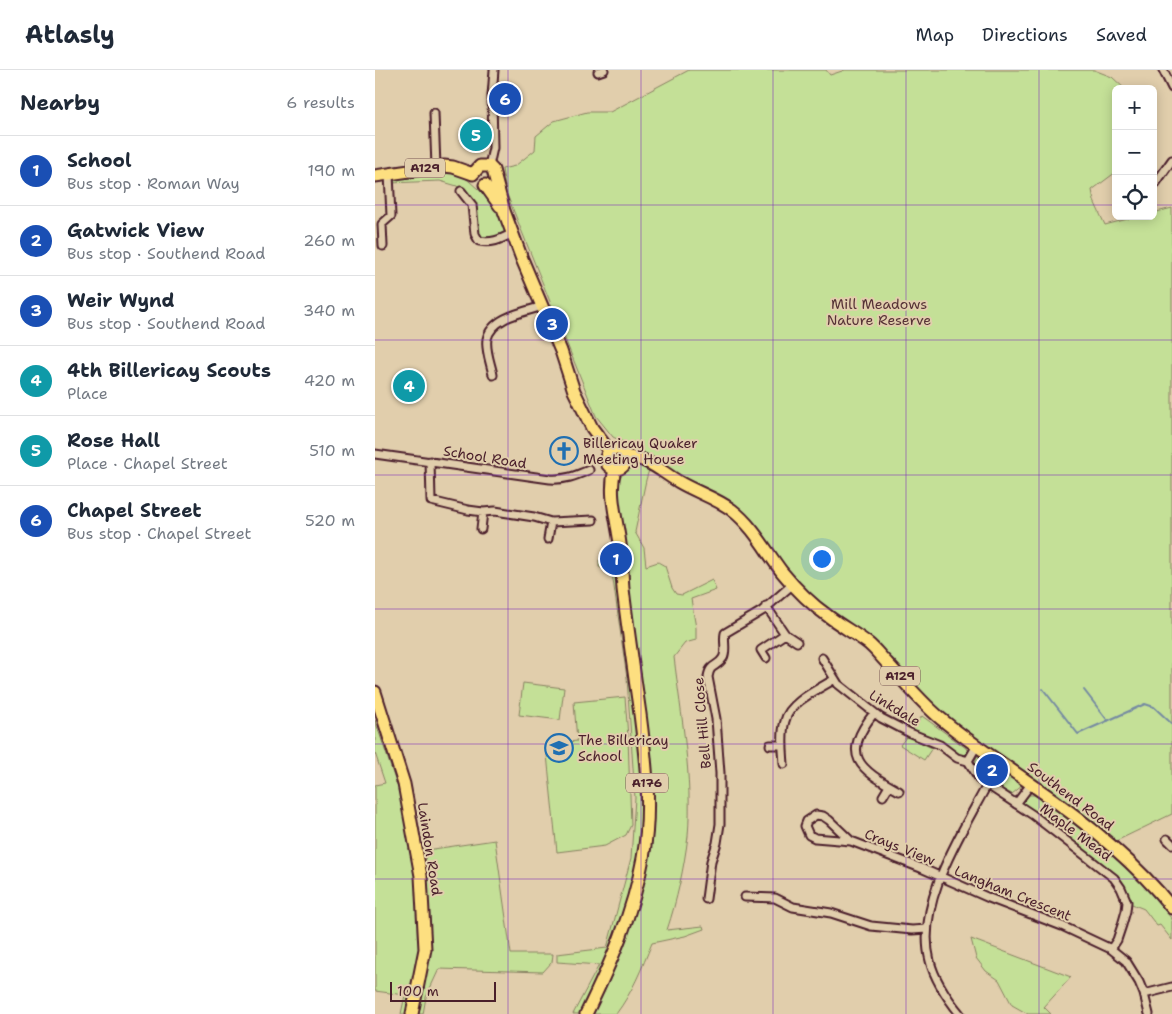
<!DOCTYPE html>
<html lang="en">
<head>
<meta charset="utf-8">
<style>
  body { margin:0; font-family:"Shantell Sans",sans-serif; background:#f2f2f3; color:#1f2937 }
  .controls { position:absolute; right:15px; top:15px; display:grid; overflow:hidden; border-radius:8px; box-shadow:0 2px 12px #0003 }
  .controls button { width:45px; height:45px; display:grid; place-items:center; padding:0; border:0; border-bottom:1px solid #e0e1e3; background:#fff; color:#1f2937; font:25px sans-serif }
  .scale { position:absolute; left:15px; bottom:12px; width:106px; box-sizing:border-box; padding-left:5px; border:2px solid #4a1f2b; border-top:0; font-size:14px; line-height:18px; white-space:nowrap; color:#4a1f2b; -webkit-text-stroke:4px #e1ceac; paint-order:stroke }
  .you { position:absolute; left:446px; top:488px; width:18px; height:18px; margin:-12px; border:4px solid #fff; border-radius:50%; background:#1a73e8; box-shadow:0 0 0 8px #1a73e833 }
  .badge { display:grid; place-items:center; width:32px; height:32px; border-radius:50%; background:#111827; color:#fff; font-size:16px; font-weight:700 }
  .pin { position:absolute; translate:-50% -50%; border:2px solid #fff; box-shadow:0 1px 5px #0006 }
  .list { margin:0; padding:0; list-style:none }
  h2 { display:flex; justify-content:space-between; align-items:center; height:65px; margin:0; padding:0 20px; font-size:21px }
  h2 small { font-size:16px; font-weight:400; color:#747a83 }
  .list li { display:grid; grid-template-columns:32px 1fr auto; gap:15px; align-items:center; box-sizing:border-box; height:70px; padding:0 20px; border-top:1px solid #e0e1e3 }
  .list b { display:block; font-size:19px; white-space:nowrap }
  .list p { margin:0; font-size:16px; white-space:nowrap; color:#747a83 }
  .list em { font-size:16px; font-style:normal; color:#747a83 }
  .icon { flex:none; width:28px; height:28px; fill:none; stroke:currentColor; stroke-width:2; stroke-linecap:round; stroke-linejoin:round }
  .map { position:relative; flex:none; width:797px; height:944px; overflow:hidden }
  header { display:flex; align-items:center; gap:30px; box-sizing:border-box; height:70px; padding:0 25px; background:#fff; border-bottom:1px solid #e0e1e3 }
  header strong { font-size:24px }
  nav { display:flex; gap:28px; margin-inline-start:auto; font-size:18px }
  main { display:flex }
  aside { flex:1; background:#fff }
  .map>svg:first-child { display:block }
</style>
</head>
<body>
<header>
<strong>Atlasly</strong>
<nav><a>Map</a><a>Directions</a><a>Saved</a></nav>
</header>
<main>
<aside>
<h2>Nearby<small>6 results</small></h2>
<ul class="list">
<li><span class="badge" style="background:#1a4fb4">1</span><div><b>School</b><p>Bus stop · Roman Way</p></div><em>190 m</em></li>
<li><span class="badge" style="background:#1a4fb4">2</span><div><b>Gatwick View</b><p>Bus stop · Southend Road</p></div><em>260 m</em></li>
<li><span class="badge" style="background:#1a4fb4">3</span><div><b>Weir Wynd</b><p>Bus stop · Southend Road</p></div><em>340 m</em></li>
<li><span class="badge" style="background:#0f9aa8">4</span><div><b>4th Billericay Scouts</b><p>Place</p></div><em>420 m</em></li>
<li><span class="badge" style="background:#0f9aa8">5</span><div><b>Rose Hall</b><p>Place · Chapel Street</p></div><em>510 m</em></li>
<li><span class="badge" style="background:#1a4fb4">6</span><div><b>Chapel Street</b><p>Bus stop · Chapel Street</p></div><em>520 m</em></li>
</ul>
</aside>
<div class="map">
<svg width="797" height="944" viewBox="0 0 797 944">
  <rect width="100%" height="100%" fill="#e1ceac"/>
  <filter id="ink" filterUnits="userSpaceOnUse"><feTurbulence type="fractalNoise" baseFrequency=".02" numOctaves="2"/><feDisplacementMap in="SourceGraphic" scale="10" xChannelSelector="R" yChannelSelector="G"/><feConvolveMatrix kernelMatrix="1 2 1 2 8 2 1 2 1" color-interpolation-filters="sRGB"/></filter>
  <g filter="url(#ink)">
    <!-- green -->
    <path fill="#c4e097" stroke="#878061" d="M314,0H451L455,5L470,0H719L737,7L750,19H741V102L717,120L719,131L730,155L764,146H778V143L797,138V744L739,772L552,633L499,574L440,536L402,490L384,463L272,384L238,367L221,346L131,122L127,99L140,96L160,80L161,66L179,51L212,42H235Z
      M63,101H81L94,111L122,136L136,164L104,171L97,135L82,116L65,111L14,113V110Z
      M251,390L276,393L271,410L260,462L269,478L271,496L283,492L290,496L297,518L301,524L307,525L337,510L341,520L316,529L321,558V570L310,573L299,587C306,646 318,707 313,766C309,798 302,830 292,860L328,856L329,859L310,866L277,873C267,898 257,923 241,944H211L248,864L272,753L239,436L243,399L248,396Z
      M224,490H237L246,515L264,647L270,750L257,826L208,944H198L224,895L182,892V884L232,878L256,788L260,728L252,608L237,503L224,497Z
      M148,613L189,618L185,650L144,645Z
      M250,627L253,667L256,755L251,765L230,776L182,782L171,675L202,671L199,632Z
      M547,646L591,678L593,683L591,686L584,685L572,675L538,659Z
      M0,650L22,716L29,714L45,781L120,770L136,884H178L177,892L168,902L64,899L51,927L48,944H26L30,925L0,921V715L10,713L0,683Z
      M532,666L557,678L549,690L525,675Z
      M602,686L648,715L637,724L615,713L604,705L600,692Z
      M654,725H659L665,728L711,762L765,811L797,849V870L785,855L782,856L769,839L752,832L745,812L648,737V732Z
      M596,869L696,907L669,937L676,944H653L637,935L624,910L611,901L601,888Z"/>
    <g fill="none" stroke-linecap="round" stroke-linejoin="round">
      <!-- stream -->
      <path stroke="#748aa2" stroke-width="2" d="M668,619L703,664L770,634L779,637L797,654
        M709,620L733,651"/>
      <defs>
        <path id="minor" d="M788,0L797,18
          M223,2L229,0
          M59,43L61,97
          M114,96L118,78L117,26L119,0
          M778,117L797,90
          M86,121L97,135L100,164L104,171C117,174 126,169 138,163
          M8,176L7,154L16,146L14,104
          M118,305C116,294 110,280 112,269C117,247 149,242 168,236
          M0,384L175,409C190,410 200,406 214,400
          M55,391L56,431L93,440L108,442L120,441L159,447L176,452L218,450
          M106,459L108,442
          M173,469L176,452
          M391,536L410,564L422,572
          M391,588L386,580L410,564
          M447,588L463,614L506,648L535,663L565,675L582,688L593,691
          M499,643C465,686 484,699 524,721
          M395,675H408
          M601,677L593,691L605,710L658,745L739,808L746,818L752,832L751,841L747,855L742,870L736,879
          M409,694C408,680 406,664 410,651C414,632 444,619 460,609
          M508,726L514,716
          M641,734L656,714
          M792,769L797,774
          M476,771L454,750L448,746L441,745L432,751L430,756L434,765L440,768L476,771L546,798L614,828L687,856L736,879L751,891L764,912L769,924L774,944
          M370,827L400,828L418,837L456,843L496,856L537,860L552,859
          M331,829L336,791L342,773L345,754V703L341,649L333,607C335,593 342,598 348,588C352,581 348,571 350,563L387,541L418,514
          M769,924L797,917
          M585,944C572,928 560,911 555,891C540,834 586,764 612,715"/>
        <path id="primary" d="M98,104L105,96H114L118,100L129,141L147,189L186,281L199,321L217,358L235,382
          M0,106L69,96L78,97L98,104
          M110,115L125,136
          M231 389a10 10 0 1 1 20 0a10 10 0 1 1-20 0Z
          M250,387C273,387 285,401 304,412C321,422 341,428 357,440C378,456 391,481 407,502C420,518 436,534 453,546C466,556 481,564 494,574C500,579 506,587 512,593C531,613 548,635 570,652C597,674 627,693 656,714C707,749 758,789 797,838
          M0,622L29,714L46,806L50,879L37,944
          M211,944C236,893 258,843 268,788C277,740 271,691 265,644C259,602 253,561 248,519C247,504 247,489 245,474C242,449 233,424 240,399"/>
      </defs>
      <!-- minor casing -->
      <use href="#minor" stroke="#4a1f2b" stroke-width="11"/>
      <!-- primary casing -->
      <use href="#primary" stroke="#4a1f2b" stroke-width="15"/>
      <!-- minor -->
      <use href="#minor" stroke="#e1ceac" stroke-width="7"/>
      <!-- primary -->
      <use href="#primary" stroke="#fddf80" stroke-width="11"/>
    </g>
  </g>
  <!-- grid -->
  <path fill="none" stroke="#7b2cbf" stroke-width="1" stroke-opacity="0.55" d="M133,0V944M266,0V944M398,0V944M531,0V944M664,0V944M0,135H741M778,135H797M0,270H797M0,405H797M0,539H797M0,674H797M0,809H797"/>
  <!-- icons -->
  <defs>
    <symbol id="church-ring" viewBox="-11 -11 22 22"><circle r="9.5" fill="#e1ceac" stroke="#1f6fb2" stroke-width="1.5"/><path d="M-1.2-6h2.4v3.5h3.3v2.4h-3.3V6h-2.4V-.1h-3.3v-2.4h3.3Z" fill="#1f6fb2"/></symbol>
    <symbol id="school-ring" viewBox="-11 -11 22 22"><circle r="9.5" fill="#e1ceac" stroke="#1f6fb2" stroke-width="1.5"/><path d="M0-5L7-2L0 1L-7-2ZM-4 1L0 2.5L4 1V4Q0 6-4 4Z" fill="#1f6fb2"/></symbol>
  </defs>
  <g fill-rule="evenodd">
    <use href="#church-ring" x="173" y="365" width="32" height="32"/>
    <use href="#school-ring" x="168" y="662" width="32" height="32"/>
  </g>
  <g text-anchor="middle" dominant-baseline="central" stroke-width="4" stroke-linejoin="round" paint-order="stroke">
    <!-- shield labels -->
    <g fill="#e1ceac" stroke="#775452" stroke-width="1">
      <rect x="30" y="88.5" width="40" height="19" rx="4"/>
      <rect x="505" y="596.5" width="40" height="19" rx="4"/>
      <rect x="251" y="703.5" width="42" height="19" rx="4"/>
    </g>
    <g font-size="12" font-weight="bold" fill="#4a1f2b">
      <text x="50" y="98">A129</text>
      <text x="525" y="606">A129</text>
      <text x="272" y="713">A176</text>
    </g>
    <!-- park labels -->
    <g font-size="14" fill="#563236" stroke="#e1ceac">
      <text x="504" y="234">Mill Meadows<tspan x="504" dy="16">Nature Reserve</tspan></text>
    </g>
    <!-- poi labels -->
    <g font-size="14" fill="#4a1f2b" stroke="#e1ceac" text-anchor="start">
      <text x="208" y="373">Billericay Quaker<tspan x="208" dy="16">Meeting House</tspan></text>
      <text x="203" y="670">The Billericay<tspan x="203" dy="16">School</tspan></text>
    </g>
    <!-- street labels -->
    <g font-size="14" fill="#4a1f2b" stroke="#e1ceac">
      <text transform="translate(110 387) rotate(9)">School Road</text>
      <text transform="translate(520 638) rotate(31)">Linkdale</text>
      <text transform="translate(327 653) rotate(-95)">Bell Hill Close</text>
      <text transform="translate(696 726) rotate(37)">Southend Road</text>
      <text transform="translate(701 762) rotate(37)">Maple Mead</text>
      <text transform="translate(525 777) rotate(22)">Crays View</text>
      <text transform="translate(55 779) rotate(81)">Laindon Road</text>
      <text transform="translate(638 823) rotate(22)">Langham Crescent</text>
    </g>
  </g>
</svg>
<div class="controls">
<button>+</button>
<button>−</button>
<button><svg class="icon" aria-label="locate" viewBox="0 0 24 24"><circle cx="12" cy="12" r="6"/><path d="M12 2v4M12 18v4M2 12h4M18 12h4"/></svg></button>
</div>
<div class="scale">100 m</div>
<div class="you"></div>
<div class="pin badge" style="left:241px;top:489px;background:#1a4fb4">1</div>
<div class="pin badge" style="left:617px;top:700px;background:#1a4fb4">2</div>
<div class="pin badge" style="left:177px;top:254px;background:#1a4fb4">3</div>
<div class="pin badge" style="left:34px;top:316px;background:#0f9aa8">4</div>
<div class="pin badge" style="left:101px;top:65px;background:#0f9aa8">5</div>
<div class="pin badge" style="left:130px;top:29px;background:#1a4fb4">6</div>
</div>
</main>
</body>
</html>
